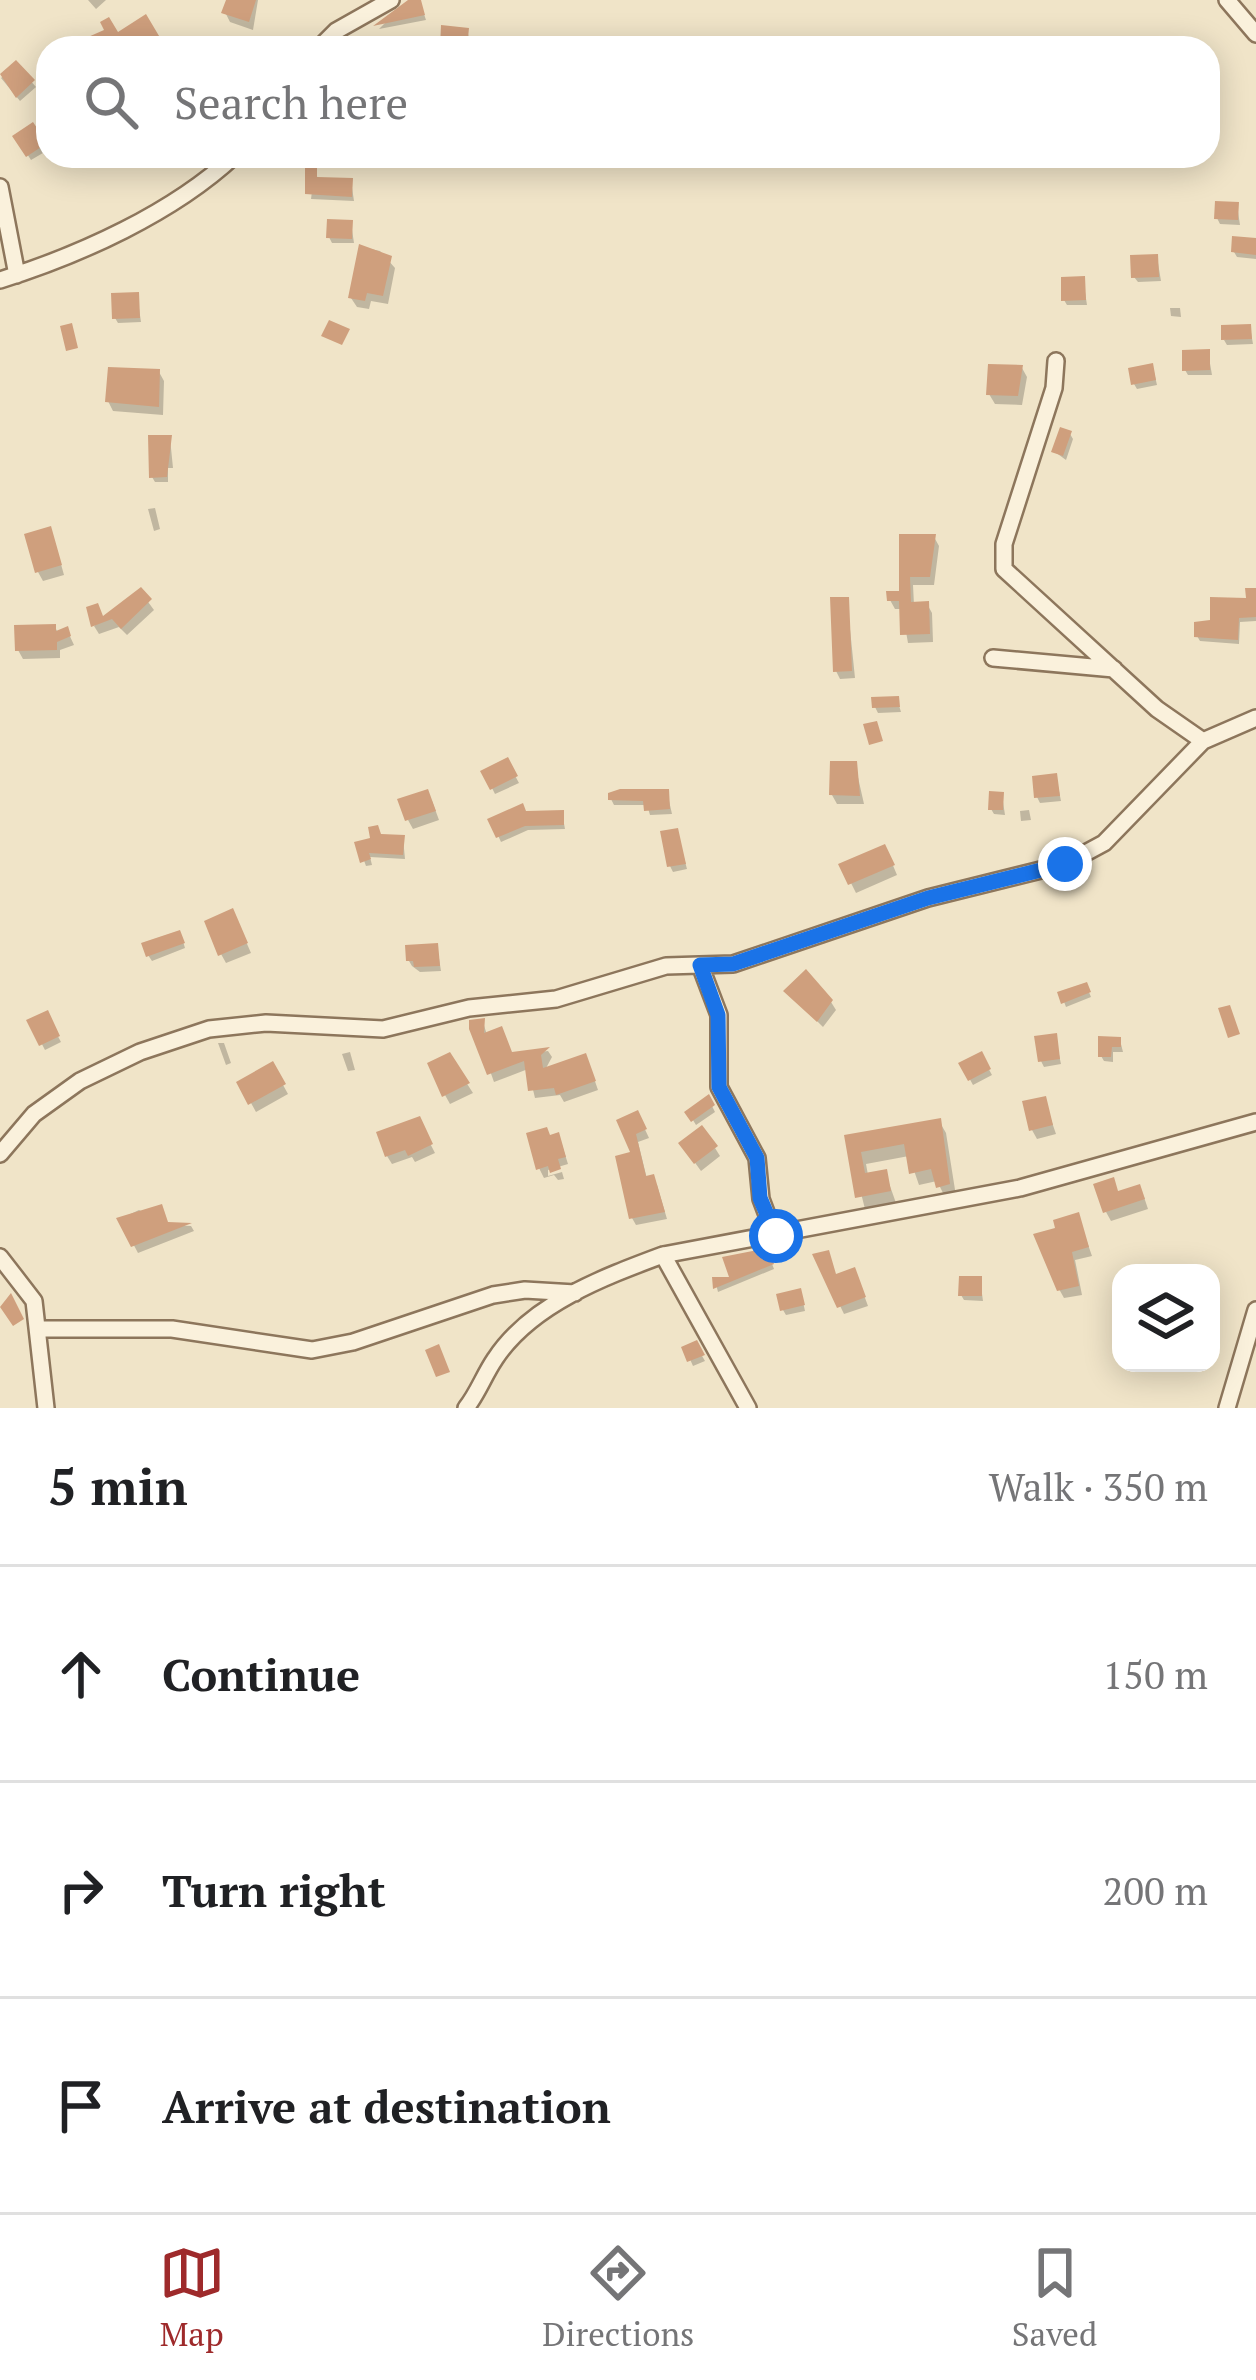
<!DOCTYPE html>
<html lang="en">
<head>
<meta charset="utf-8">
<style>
  body { margin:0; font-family:"PT Serif",serif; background:#f6f6f6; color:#202124 }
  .controls { position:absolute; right:36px; bottom:36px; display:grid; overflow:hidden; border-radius:24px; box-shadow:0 6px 30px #0003 }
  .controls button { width:108px; height:108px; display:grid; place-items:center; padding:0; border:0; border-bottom:3px solid #e0e0e0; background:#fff; color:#202124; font:60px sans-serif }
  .stop { position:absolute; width:36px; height:36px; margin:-27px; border:9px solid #1a73e8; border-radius:50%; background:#fff }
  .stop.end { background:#1a73e8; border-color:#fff; box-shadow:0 3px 12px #0008 }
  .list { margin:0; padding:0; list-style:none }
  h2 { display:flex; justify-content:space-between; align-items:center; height:156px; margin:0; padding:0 48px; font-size:51px }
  h2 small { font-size:39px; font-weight:400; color:#757577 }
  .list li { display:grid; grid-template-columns:78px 1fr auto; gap:36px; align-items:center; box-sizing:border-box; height:216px; padding:0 48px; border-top:3px solid #e0e0e0 }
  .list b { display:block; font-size:45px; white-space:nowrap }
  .list em { font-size:39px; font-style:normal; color:#757577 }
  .icon { flex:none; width:66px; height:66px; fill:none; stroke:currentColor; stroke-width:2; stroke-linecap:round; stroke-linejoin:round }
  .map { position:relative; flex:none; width:1256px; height:1408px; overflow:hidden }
  .search { position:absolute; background:#fff; box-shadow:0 6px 30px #0003; left:36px; right:36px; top:36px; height:132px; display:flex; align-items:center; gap:30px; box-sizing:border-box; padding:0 42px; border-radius:36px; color:#757577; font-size:45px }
  .sheet { height:804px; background:#fff }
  nav { display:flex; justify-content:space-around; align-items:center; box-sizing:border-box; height:168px; border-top:3px solid #e0e0e0; background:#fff; font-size:33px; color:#757577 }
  nav a { display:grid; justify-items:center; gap:6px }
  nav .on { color:#9e2a2b }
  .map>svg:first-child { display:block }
</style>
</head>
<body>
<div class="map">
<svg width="1256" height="1408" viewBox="0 0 1256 1408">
  <rect width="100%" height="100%" fill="#f0e4c8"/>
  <!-- shadow -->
  <path fill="#0003" d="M88,0H106L96,9Z
    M229,0H258L253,30L230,22L225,12Z
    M404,4L421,5L426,20L379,29Z
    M145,19L163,48H85L117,36Z
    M467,30L471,46L486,48H443Z
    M16,64L36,87L20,101L1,78Z
    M33,126L48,150L31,160L16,137Z
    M332,156V162H316L313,156Z
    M315,168L318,180L351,181L354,201L311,199Z
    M1237,205L1240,225L1220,224L1217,218Z
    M351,223L354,243H332L329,237Z
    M1256,241V259L1237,257L1234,252Z
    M361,247L380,251L395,268L388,304L371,301L369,309L357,307L351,298Z
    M1157,257L1161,281L1138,282L1134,277Z
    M1083,279L1087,305H1067L1064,300Z
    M137,295L141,322L118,323L115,318Z
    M1170,308H1180L1181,317L1171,316Z
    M1250,327L1253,344L1227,345L1224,340Z
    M1208,352L1212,375H1188L1185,370Z
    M1022,368L1027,377L1022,405L995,404L989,394Z
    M159,372L164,381L163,415L113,411L108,401Z
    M1154,372L1157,385L1137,389L1134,384Z
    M1070,434L1073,439L1066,460L1055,452Z
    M170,438L173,468H168V482H155L152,477Z
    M155,508L160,529L154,531L148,509Z
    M902,537H934L939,546L934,585H913L914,605L927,604L932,613L933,642L908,643L902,609H895L890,600L902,594Z
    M54,539L64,575L43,581L38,572Z
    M140,591L154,610L127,635L119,627L99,634L94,626Z
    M1256,591V621L1240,622L1239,644L1200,641L1197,636Z
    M847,600L855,678L840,679L836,671Z
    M55,627L58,633L67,630L74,645L60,650V658L23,659L18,650Z
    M897,699L901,712L878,713L875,707Z
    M507,761L519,783L495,794L484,772Z
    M855,764L864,804H837L832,795Z
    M1056,776L1061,801L1040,803L1037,797Z
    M667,792L672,814L650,815L647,805H614L611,799Z
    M1002,795L1005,815L994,814L991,809Z
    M432,801L439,820L413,829L408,820Z
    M1029,810L1031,820L1021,821L1020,811Z
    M562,813L565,829L528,830L501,842L491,820Z
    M677,831L687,869L673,872L670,866Z
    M381,837L403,838L405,859L370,857L372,865L366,866L358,844Z
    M889,856L897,875L856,893L842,865Z
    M237,921L251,953L226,963L221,954Z
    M182,938L185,948L152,961L148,955Z
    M437,946L441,971L420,972L412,966L409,961Z
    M1086,985L1091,997L1066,1007L1061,994Z
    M787,991L831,1002L836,1010L823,1027Z
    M46,1014L61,1042L45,1050L30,1021Z
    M483,1022L487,1035L512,1055L548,1051L552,1057L545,1070L589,1064L598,1090L564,1102L560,1095L535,1098L528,1069L494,1082L473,1023Z
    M1055,1036L1061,1064L1044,1067L1041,1061Z
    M1120,1040L1123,1052H1113V1062L1104,1061L1101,1056Z
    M218,1043H224L231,1063L226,1065Z
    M350,1052L355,1070L348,1071L342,1054Z
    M981,1055L992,1075L973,1085L962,1065Z
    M449,1056L473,1093L450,1104L445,1095Z
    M272,1065L288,1094L256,1112L240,1083Z
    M708,1098L715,1112L696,1125L688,1112Z
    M1044,1099L1056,1134L1037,1139L1032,1130Z
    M418,1120L435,1153L415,1162L412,1157L392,1164L387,1156Z
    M641,1121L649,1138L638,1142L647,1179L657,1185L667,1219L636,1225L632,1218L635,1154L620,1122Z
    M939,1121L946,1133L956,1196L946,1199L937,1181L919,1185L909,1156L866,1164L868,1175L885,1172L896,1203L865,1209L847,1138Z
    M550,1138L562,1145L568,1164L548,1170V1176L562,1172L564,1179L558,1180L554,1175L544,1178L539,1168Z
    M715,1148L720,1156L701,1171L688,1153Z
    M1119,1194L1144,1197L1148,1209L1111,1221L1106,1212Z
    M139,1210L168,1225L191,1226L194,1231L138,1253L120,1219Z
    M1078,1216L1092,1256L1075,1260L1082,1295L1064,1298L1059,1289V1230Z
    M769,1256L774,1269L718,1292L715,1280L733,1279Z
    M816,1256L837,1277L858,1279L868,1306L844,1314Z
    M980,1279L983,1301L964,1300L961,1295Z
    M802,1297L805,1311L786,1315L783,1310Z
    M695,1344L705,1361L693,1366L685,1348Z"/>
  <!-- building -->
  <path fill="#cf9f7d" d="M226,0H256L249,22L221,13Z
    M408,0H421L425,15L373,26Z
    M146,14L162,41L150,48H118L114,41L99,48H63L104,30L100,22L109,17L118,32Z
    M441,25L469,28L467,48H440Z
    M16,60L35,80L16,98L0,74Z
    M33,122L47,143L26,157L12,136Z
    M305,165H317V177L353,178L352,197L305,194Z
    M1215,201L1239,202L1238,220L1214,219Z
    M327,219L353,220L352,239L326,238Z
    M1232,236L1256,238V255L1231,252Z
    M359,244L392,256L383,296L367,293L365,301L348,298Z
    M1158,254L1159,277L1131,278L1130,255Z
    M1085,276L1086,300L1061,301V277Z
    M139,292L140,318L112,319L111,293Z
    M329,320L350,329L342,345L321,336Z
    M72,323L78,348L66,351L60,326Z
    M1251,324L1252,339L1221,340V325Z
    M1210,349V370L1182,371V350Z
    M1153,363L1156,380L1131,385L1128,368Z
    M988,364L1023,365L1018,396L986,395Z
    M108,367L160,369L159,407L105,402Z
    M1060,427L1072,431L1063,456L1051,452Z
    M148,435H172L167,477L149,478Z
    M51,526L62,565L35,573L24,534Z
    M899,534H936L930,577H910L911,602L929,601L930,634L900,635L899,601H887L886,591H899Z
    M141,587L152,599L121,629L112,619L91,627L86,607L98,603L103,616Z
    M1245,588H1256V617L1239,618L1238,640L1194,637V622L1210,620V597L1246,598Z
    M830,597H849L852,671L833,672Z
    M56,624V631L68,626L71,636L57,642V650L15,651L14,625Z
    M899,696L900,707L872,708L871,697Z
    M877,721L883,741L869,745L863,724Z
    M508,757L518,776L490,790L480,771Z
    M830,761H857L860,796L829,795Z
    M1057,773L1060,796L1034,798L1032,776Z
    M428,789L436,811L405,821L397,799Z
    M620,789H669L670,809L644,811L643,801L608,800V793Z
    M989,791L1004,792L1003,810H988Z
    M523,803L526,811L564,810V825L525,826L496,838L487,819Z
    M378,825L381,834L405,835L403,855L369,853L371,859L360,863L354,842L370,838L368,827Z
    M678,828L686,864L667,867L660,831Z
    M885,844L895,865L848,885L838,864Z
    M233,908L248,943L218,956L204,921Z
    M180,930L185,943L146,957L141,943Z
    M438,943L440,966L414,967L413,961H406L405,945Z
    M806,969L833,1000L817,1022L783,991Z
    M1087,982L1091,992L1061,1004L1057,992Z
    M1230,1005L1240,1034L1228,1038L1218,1008Z
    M48,1010L60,1036L39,1046L26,1020Z
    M485,1018L484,1033L502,1026L512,1052L550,1047L541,1055L543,1068L586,1053L596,1081L556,1095L554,1088L528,1091L524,1061L487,1075L469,1029V1020Z
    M1057,1033L1060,1059L1038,1062L1034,1036Z
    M1098,1036L1121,1037V1047H1112L1111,1057H1098Z
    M982,1051L991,1069L968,1081L958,1063Z
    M450,1052L470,1083L442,1097L427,1063Z
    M273,1061L286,1084L248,1105L236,1082Z
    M709,1094L715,1105L691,1122L684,1112Z
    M1046,1096L1053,1125L1029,1131L1022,1101Z
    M638,1110L647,1129L636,1134L646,1176L654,1174L665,1212L629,1219L615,1156L630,1152L616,1120Z
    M420,1116L433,1144L408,1156L405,1150L385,1157L376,1132Z
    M941,1118L950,1184L936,1188L931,1169L909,1174L904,1144L861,1152L865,1173L887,1169L891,1191L855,1198L844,1135Z
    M702,1125L718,1146L694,1164L678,1143Z
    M547,1127L550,1135L559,1132L566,1157L558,1159L561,1169L550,1173L548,1166L536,1170L526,1133Z
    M1114,1177L1118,1191L1140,1184L1145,1199L1103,1213L1093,1184Z
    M162,1204L168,1222L192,1223L131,1247L116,1218Z
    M1079,1212L1089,1247L1072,1252L1079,1286L1057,1291L1033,1234L1055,1228L1053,1220Z
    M768,1248L774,1264L713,1289L712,1277H729L722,1257Z
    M829,1250L836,1274L855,1267L866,1297L837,1308L812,1254Z
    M959,1276H982V1296H958Z
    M801,1288L805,1305L780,1311L776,1294Z
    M11,1293L24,1319L13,1326L0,1307Z
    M697,1340L705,1355L687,1362L681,1347Z
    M439,1344L450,1372L436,1377L425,1350Z"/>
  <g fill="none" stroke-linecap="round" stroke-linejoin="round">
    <defs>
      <path id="minor" d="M1227,0L1256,34
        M319,48L336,31L391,0
        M0,187L17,275
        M0,280C80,255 173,213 234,156
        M1056,361L1054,388L1004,544V569L1157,709L1203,741
        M993,658L1114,669
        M700,965L719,1015V1087L757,1158L761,1199L775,1236
        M0,1154L34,1114L80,1081L140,1052L209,1029L266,1023L383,1029L469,1008L556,999L666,966L733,964L928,898L1065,864L1104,843L1203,741L1256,718
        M663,1255L748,1408
        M0,1257L34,1301L46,1408
        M41,1329H172L312,1350L353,1342L493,1295L525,1290L575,1293
        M466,1408C478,1393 484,1375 495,1359C531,1304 604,1277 663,1255L1020,1188L1256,1122
        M1227,1408L1256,1310"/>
    </defs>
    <!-- minor casing -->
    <use href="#minor" stroke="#8d765c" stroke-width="20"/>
    <!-- minor -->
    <use href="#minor" stroke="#faf1dc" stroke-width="15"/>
  </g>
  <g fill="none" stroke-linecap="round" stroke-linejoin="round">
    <!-- route -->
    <path stroke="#1a73e8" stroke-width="15" d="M776,1236L760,1198L757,1158L719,1087L718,1015L700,965L733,964L928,898L1065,864"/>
  </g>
</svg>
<div class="controls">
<button><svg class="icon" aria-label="layers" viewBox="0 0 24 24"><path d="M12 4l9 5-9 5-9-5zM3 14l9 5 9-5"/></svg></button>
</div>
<div class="stop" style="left:776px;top:1236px"></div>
<div class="stop end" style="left:1065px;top:864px"></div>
<div class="search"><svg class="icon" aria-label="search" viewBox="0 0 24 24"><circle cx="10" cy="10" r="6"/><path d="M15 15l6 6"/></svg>Search here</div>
</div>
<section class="sheet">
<h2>5 min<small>Walk · 350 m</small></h2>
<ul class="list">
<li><svg class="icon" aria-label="ahead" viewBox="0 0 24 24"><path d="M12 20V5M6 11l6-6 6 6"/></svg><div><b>Continue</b></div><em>150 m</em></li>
<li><svg class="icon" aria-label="right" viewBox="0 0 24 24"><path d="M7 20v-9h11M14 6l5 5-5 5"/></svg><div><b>Turn right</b></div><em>200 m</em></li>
<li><svg class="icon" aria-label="arrive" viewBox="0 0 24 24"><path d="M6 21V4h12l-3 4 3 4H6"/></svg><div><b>Arrive at destination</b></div></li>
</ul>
</section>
<nav>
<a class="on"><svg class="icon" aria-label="map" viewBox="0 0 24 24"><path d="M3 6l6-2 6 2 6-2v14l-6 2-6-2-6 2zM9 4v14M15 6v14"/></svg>Map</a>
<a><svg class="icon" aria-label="directions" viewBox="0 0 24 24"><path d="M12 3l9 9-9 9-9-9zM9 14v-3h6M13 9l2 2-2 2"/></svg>Directions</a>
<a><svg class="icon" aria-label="saved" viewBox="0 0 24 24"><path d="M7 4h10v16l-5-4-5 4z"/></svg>Saved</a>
</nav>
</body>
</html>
